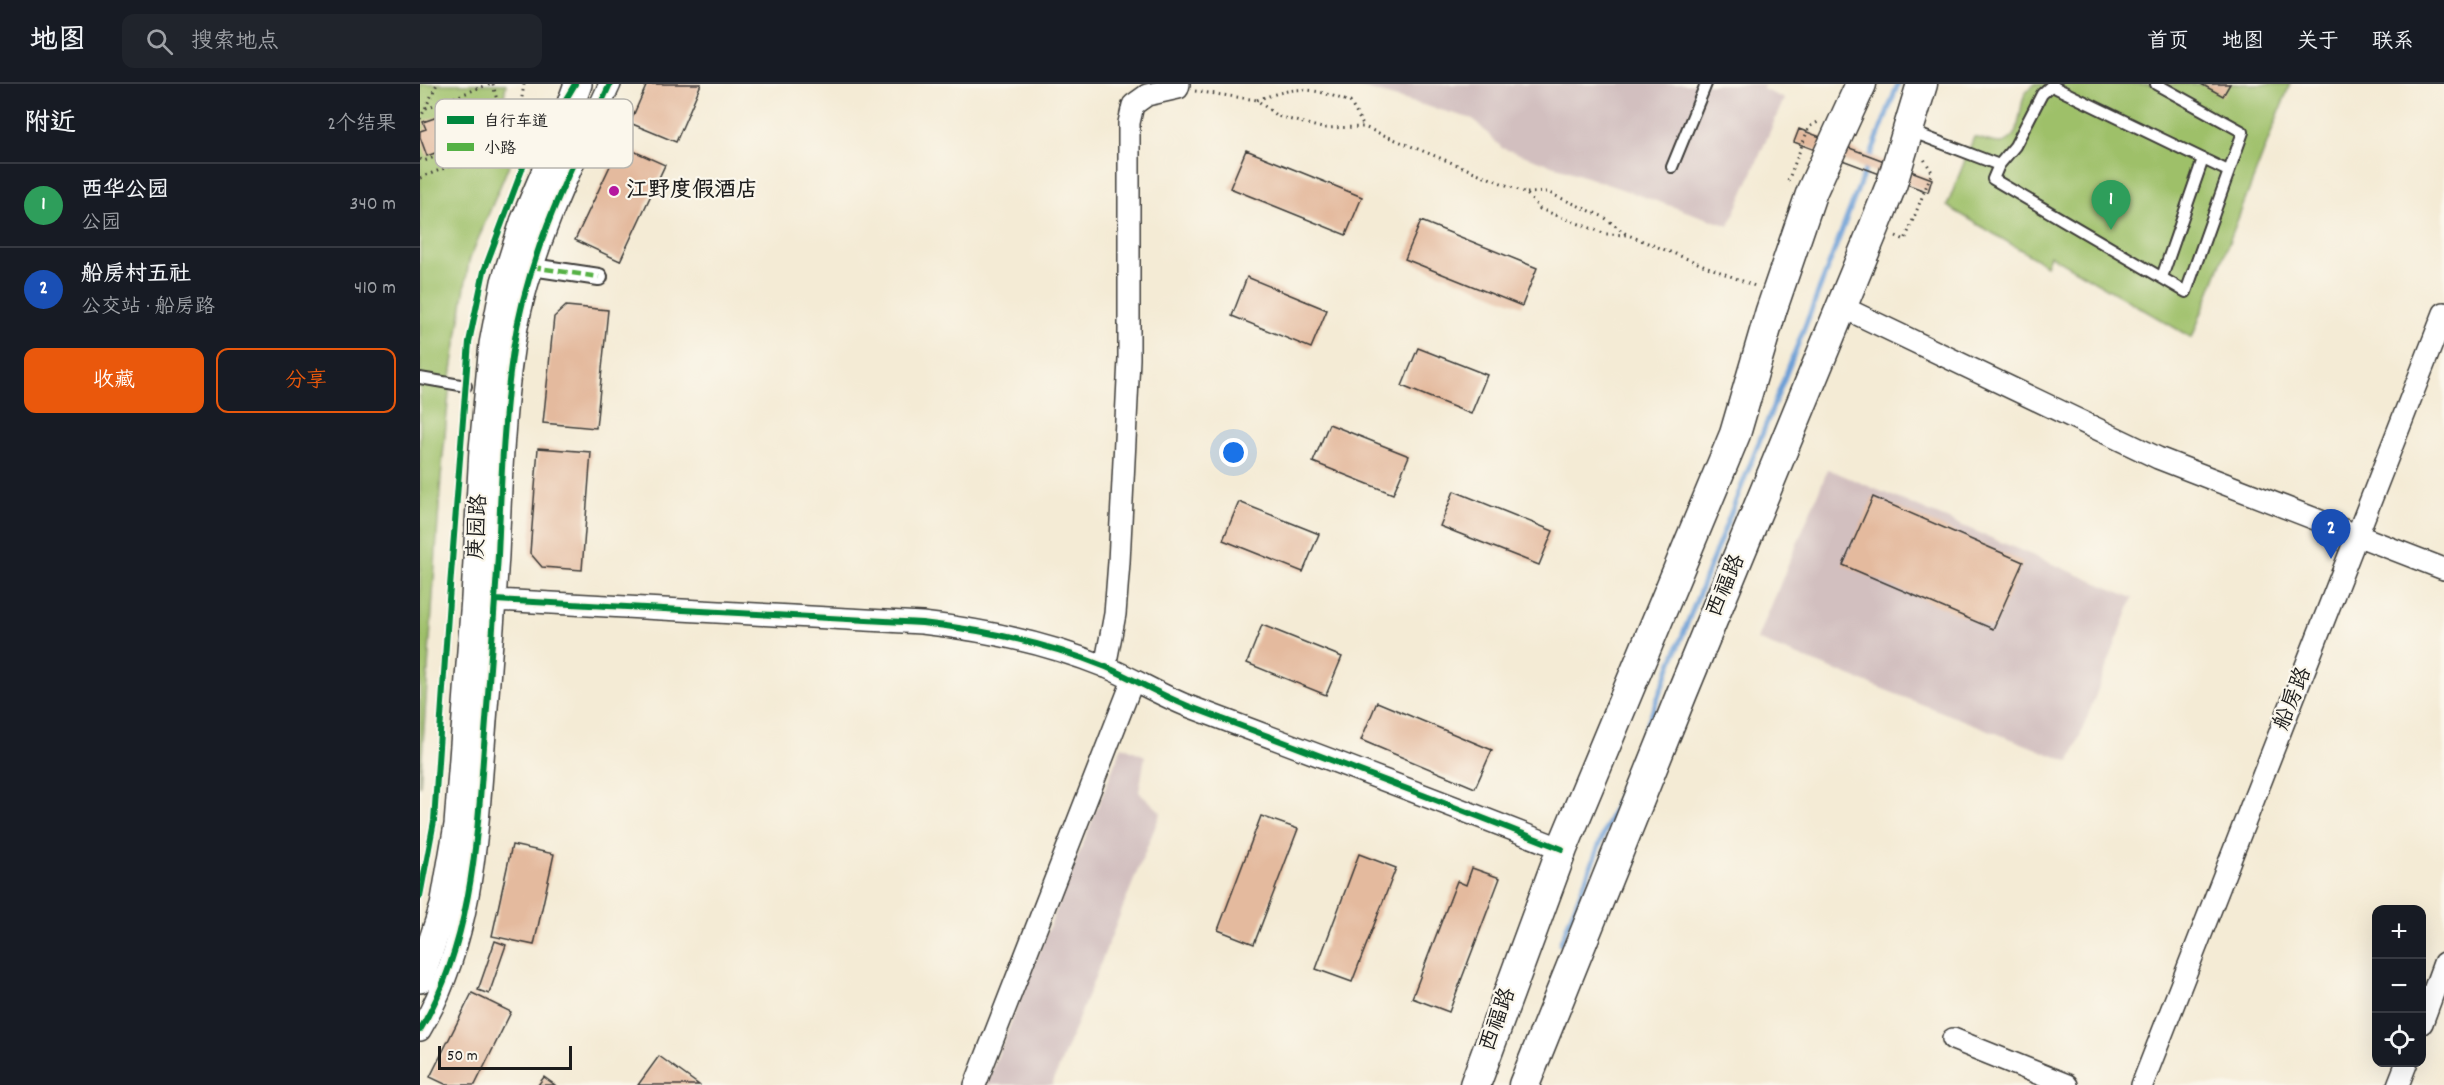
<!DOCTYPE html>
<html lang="zh">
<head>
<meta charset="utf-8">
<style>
  body { margin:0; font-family:Dekko,"LXGW WenKai TC",sans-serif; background:#20242c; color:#f1f3f6 }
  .controls { position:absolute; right:18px; bottom:18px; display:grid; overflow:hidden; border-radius:12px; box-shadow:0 6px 24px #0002 }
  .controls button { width:54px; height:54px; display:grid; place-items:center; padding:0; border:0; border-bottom:2px solid #363941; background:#171b24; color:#f1f3f6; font:30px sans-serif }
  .scale { position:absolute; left:18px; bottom:15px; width:134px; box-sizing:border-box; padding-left:6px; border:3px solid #1c1c1c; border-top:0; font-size:16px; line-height:21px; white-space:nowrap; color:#1c1c1c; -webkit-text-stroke:4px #fbf7ec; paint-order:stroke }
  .you { position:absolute; left:814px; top:369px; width:21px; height:21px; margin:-15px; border:4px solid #fff; border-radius:50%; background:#1a73e8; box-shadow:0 0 0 9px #1a73e833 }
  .badge { display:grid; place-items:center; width:39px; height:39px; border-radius:50%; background:#ea580c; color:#fff; font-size:20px; font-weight:700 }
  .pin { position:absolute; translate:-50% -50px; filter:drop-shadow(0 2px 3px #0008) }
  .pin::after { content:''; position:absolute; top:32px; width:21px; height:18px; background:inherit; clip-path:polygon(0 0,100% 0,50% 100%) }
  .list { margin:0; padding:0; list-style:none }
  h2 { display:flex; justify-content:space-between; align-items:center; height:78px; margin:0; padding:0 24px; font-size:26px }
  h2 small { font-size:20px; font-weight:400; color:#9ea1a6 }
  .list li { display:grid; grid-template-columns:39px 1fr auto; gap:18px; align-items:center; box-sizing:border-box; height:84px; padding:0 24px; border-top:2px solid #363941 }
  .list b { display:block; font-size:22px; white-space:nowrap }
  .list p { margin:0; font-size:20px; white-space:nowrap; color:#9ea1a6 }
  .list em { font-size:20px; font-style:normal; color:#9ea1a6 }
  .actions { display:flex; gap:12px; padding:18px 24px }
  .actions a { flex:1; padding:14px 0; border:2px solid #ea580c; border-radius:12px; text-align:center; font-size:21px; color:#ea580c }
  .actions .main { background:#ea580c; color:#fff }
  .icon { flex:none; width:33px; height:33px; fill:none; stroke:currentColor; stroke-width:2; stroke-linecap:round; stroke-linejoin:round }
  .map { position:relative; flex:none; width:2024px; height:1001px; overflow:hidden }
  header { display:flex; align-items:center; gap:36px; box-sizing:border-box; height:84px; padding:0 30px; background:#171b24; border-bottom:2px solid #363941 }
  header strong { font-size:28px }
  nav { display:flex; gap:33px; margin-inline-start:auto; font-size:21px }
  .search { width:420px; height:54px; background:#20242c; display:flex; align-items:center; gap:15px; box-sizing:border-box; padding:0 21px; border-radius:12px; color:#9ea1a6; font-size:22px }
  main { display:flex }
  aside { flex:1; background:#171b24 }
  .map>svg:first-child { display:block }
</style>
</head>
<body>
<header>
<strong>地图</strong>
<div class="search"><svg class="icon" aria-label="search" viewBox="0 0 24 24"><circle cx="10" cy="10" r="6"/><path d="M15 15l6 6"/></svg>搜索地点</div>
<nav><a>首页</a><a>地图</a><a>关于</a><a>联系</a></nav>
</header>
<main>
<aside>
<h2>附近<small>2个结果</small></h2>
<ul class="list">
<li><span class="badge" style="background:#2e9e5b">1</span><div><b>西华公园</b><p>公园</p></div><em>340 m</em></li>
<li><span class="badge" style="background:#1a4fb4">2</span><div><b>船房村五社</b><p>公交站 · 船房路</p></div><em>410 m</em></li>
</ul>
<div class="actions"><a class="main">收藏</a><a>分享</a></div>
</aside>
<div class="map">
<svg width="2024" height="1001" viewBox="0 0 2024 1001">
  <rect width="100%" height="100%" fill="#fbf7ec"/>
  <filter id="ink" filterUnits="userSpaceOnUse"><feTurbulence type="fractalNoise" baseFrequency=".0167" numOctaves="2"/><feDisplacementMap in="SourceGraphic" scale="12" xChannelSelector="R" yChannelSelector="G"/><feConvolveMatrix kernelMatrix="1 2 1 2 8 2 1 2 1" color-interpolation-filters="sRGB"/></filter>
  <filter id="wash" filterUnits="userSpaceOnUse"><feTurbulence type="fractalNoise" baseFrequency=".008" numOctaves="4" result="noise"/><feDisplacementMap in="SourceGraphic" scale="24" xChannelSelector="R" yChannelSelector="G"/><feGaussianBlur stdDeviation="1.35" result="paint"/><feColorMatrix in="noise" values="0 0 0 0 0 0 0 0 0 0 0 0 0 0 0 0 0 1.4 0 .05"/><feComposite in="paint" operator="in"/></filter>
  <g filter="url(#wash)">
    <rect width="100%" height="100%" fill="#f4ebd5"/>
    <!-- industrial -->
    <path fill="#d2bfbf" d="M927,0H1344L1343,5L1364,15L1309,142L1082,64L1053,35Z
      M1408,385L1713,514L1650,678L1337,556Z
      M702,662L725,672L719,708L741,728L632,1001H566Z"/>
    <!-- green -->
    <path fill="#9ec069" stroke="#5d6e42" stroke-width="1.5" d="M0,0H86L79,49L94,69L49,177L30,299L21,393L0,703Z
      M1615,0H1870L1772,254L1630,171L1626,181L1527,122L1554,53C1563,55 1573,60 1582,59C1604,55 1597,20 1607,6C1609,4 1612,2 1615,0Z"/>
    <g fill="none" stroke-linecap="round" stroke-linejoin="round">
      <!-- stream -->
      <path stroke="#6a9ed6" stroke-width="5" d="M1140,860L1393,222L1478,0"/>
    </g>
    <g id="blocks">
      <!-- building -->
      <path fill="#e4ba9e" d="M227,0H281L256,58L210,39Z
        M1781,0H1810L1803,12Z
        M26,30L28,37L37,34L45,58L7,72L0,53V47L6,45L3,38Z
        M1379,45L1512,95L1508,108L1374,58Z
        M200,61L245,81L200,177L155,156Z
        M826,66L942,113L926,151L810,104Z
        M1001,137L1117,184L1102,222L985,175Z
        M827,193L907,226L891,264L812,232Z
        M146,222L188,226L176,344L123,339L134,233Z
        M998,264L1067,291L1051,330L982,302Z
        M909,340L989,372L973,410L893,378Z
        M118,364L171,368L162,486L122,483L110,469Z
        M1034,407L1133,447L1119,481L1020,442Z
        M1453,413L1603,478L1573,545L1423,481Z
        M819,418L899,450L883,488L803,456Z
        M842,541L922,573L906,611L827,579Z
        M957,618L1072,666L1055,704L941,656Z
        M841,732L878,745L834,860L798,846Z
        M92,761L134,770L114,861L72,852Z
        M939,770L976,784L932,898L896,885Z
        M1052,784L1080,794L1029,928L992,914L1037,797L1046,801Z
        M75,857L86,861L69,910L58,906Z
        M52,909L91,928L55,1001H27L10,993Z
        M239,972L279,1001H218Z
        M124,993L135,1001H118Z"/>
    </g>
  </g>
  <g filter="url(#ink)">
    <use href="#blocks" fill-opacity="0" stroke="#3c3b38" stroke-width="1.5"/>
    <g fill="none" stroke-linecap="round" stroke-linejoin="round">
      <defs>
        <path id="service" d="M1633,0L1622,10L1595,62L1579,81L1573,95L1766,208L1823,48L1736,0
          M1632,2L1808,87
          M1490,47L1579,81
          M1252,83L1286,0
          M1742,193L1783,75
          M0,294L46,302"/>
        <path id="pedestrian" d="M112,183L179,193"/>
        <path id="minor" d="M1420,222L1738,374L2024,485
          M75,516L502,539C565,546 627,559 686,583C714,595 740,611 768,622C893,669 1018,716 1142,765
          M685,583L695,530L699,478L709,275V39L713,21L727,11L758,4L759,0
          M2002,939L2024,879
          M0,946C51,861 57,758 64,662C69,598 74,535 78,471C81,403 83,334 93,266C107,171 150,86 190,0
          M1533,955L1647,1001
          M555,1001L713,596
          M1722,1001L2024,229
          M1978,1001L1987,978"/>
        <path id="tertiary" d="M0,895L24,822L38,741L55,514L63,365L73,260L85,198L104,138L130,77L158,0"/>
        <path id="secondary" d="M1055,1001L1142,765L1315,350L1351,227L1392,107L1441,0
          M1104,1001L1262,609L1454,144L1472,99L1502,0"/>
      </defs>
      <!-- service casing -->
      <use href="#service" stroke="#3c3b38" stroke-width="14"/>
      <!-- pedestrian casing -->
      <use href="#pedestrian" stroke="#3c3b38" stroke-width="20"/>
      <!-- minor casing -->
      <use href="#minor" stroke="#3c3b38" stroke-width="24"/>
      <!-- tertiary casing -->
      <use href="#tertiary" stroke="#3c3b38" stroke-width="30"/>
      <!-- secondary casing -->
      <use href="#secondary" stroke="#3c3b38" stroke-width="33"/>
      <!-- path -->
      <path stroke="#3c3b38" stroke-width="3" stroke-dasharray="1.5 4.5" stroke-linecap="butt" d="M73,0L80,29L76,41L82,65
        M104,0L95,58L106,75
        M775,7L837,16L857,32L902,44L944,43L1106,109L1120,125L1186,150L1208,151L1335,202
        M837,16C879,1 889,3 930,18L944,43
        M6,24L70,0
        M0,35L17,0
        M0,75L4,77L51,60L57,71
        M0,94L57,71L82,65L87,59
        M1368,97L1389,43L1398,38
        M1107,109L1127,108L1184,133L1206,150
        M1476,152L1485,156L1512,88L1504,75"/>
      <!-- service -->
      <use href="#service" stroke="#fff" stroke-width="10"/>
      <!-- pedestrian -->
      <use href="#pedestrian" stroke="#fff" stroke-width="16"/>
      <!-- minor -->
      <use href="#minor" stroke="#fff" stroke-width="21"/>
      <!-- tertiary -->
      <use href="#tertiary" stroke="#fff" stroke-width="27"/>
      <!-- secondary -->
      <use href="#secondary" stroke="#fff" stroke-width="30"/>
      <!-- quiet -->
      <path stroke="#55b145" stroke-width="4.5" stroke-dasharray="9 4.5" stroke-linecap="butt" d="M112,183L179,193"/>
      <defs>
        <path id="cycleway" d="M75,516L502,539C565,546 627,559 686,583C714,595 740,611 768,622C893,669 1018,716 1142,765
          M0,812L14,737L29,516L49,258L64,187L106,75L119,60L155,0
          M0,946C51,861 57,758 64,662C69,598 74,535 78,471C81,403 83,334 93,266C107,171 150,86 190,0"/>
      </defs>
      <!-- cycleway casing -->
      <use href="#cycleway" stroke="#fbf7ec" stroke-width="10"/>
      <!-- cycleway -->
      <use href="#cycleway" stroke="#00873e" stroke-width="6"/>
    </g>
  </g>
  <!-- markers -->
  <circle fill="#b5179e" stroke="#fbf7ec" stroke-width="2" cx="194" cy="107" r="6"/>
  <g text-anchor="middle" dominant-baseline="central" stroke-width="4.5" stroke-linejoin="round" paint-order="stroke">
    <!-- poi labels -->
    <g font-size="22" font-weight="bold" fill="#1c1c1c" stroke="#fbf7ec" text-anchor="start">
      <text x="206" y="107">江野度假酒店</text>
    </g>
    <!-- street labels -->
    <g font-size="22" fill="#1c1c1c" stroke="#fbf7ec">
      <text transform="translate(59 443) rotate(-87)">庚园路</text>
      <text transform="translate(1307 502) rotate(-67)">西福路</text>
      <text transform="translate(1874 615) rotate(-68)">船房路</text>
      <text transform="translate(1079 936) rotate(-70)">西福路</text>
    </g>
  </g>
  <!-- legend -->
  <rect x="15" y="15" width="198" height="69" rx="9" fill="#fbf7ec" stroke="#b8b5ae" stroke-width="1.5"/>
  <rect x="27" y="32" width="27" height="8" fill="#00873e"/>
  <rect x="27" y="59" width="27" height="8" fill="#55b145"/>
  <g font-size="16" fill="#1c1c1c">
    <text x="64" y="42">自行车道</text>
    <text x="64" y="69">小路</text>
  </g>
</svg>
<div class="controls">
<button>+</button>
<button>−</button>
<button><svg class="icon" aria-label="locate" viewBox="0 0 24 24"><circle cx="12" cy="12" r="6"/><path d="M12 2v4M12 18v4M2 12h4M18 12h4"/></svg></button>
</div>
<div class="scale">50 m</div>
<div class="you"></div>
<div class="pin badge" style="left:1691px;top:146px;background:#2e9e5b">1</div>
<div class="pin badge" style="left:1911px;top:475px;background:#1a4fb4">2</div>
</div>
</main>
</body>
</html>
